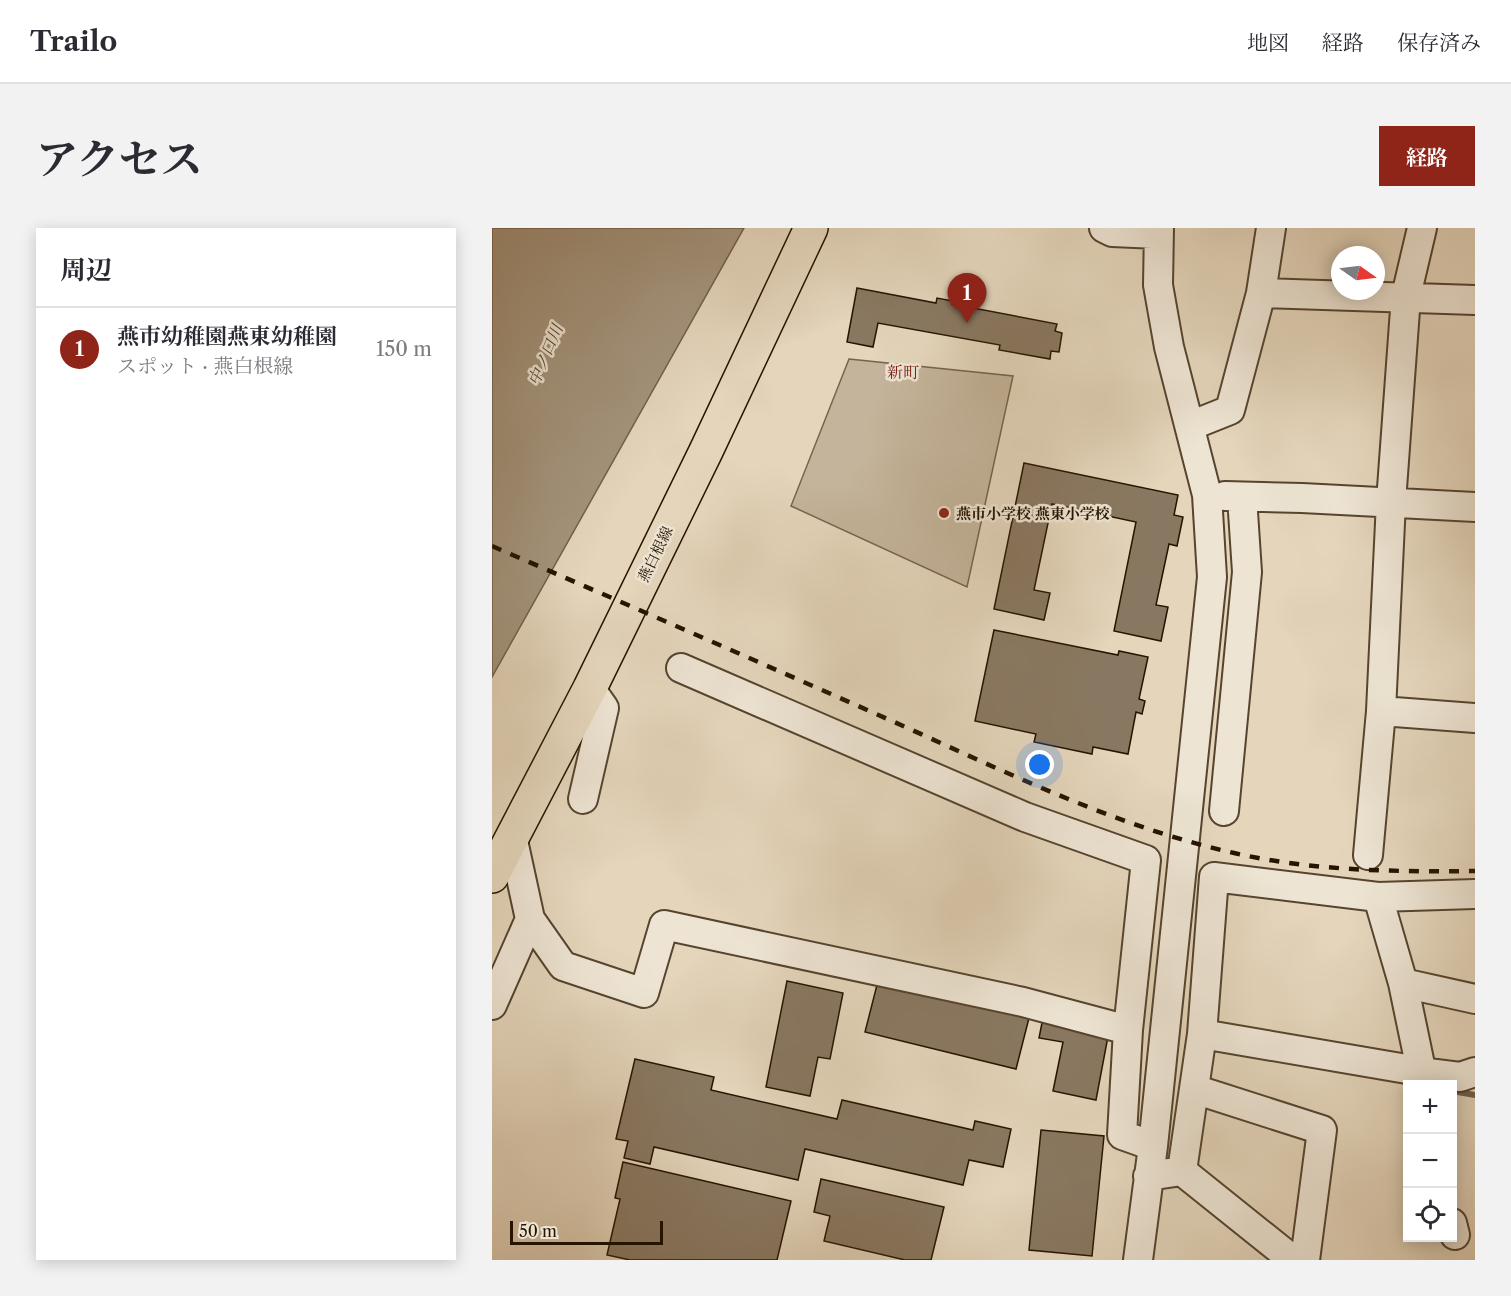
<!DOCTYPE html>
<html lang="ja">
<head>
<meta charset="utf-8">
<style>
  body { margin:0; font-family:"Libre Caslon Text","Noto Serif JP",serif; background:#f2f2f3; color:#2b2b33 }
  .controls { position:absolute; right:18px; bottom:18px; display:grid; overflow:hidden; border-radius:0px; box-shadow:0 3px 15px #0003 }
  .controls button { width:54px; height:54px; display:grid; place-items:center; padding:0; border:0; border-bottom:2px solid #e1e1e2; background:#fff; color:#2b2b33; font:30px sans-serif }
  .compass { position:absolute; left:839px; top:18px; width:54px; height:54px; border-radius:50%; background:#fff; box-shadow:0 3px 15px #0003; rotate:104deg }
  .scale { position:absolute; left:18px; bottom:15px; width:153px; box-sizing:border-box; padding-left:6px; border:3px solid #261400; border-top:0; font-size:16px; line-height:21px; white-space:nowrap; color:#261400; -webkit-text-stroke:4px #ede4d3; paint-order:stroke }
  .you { position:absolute; left:548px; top:537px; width:21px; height:21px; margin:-15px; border:4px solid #fff; border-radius:50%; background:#1a73e8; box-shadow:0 0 0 9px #1a73e833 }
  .badge { display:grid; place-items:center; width:39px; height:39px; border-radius:50%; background:#8f2418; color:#fff; font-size:20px; font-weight:700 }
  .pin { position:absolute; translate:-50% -50px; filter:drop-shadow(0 2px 3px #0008) }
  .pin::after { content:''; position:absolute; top:32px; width:21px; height:18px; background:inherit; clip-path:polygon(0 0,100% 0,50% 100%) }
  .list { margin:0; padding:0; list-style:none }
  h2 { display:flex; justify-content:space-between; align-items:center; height:78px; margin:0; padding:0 24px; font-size:26px }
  h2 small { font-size:20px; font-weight:400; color:#7c7c81 }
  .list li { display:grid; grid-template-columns:39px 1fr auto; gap:18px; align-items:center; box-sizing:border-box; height:84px; padding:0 24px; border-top:2px solid #e1e1e2 }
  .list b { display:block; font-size:22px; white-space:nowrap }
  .list p { margin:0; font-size:20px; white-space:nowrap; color:#7c7c81 }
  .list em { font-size:20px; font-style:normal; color:#7c7c81 }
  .icon { flex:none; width:33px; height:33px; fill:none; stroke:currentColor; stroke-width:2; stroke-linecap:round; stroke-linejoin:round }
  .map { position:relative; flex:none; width:983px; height:1032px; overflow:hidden; border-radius:0px }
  header { display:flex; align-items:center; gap:36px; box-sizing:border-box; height:84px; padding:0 30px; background:#fff; border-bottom:2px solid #e1e1e2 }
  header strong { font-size:28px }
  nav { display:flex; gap:33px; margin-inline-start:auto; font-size:21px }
  .intro { display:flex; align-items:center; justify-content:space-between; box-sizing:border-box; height:144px; padding:0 36px }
  h1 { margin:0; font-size:42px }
  .button { padding:15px 27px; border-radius:0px; background:#8f2418; color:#fff; font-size:21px; font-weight:700 }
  main { display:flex; gap:36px; padding:0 36px }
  aside { flex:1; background:#fff; border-radius:0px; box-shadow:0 3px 15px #0003 }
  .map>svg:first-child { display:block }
</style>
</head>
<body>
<header>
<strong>Trailo</strong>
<nav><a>地図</a><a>経路</a><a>保存済み</a></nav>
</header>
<div class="intro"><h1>アクセス</h1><a class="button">経路</a></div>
<main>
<aside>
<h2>周辺<small></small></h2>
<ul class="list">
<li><span class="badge">1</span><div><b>燕市幼稚園燕東幼稚園</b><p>スポット · 燕白根線</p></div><em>150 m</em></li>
</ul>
</aside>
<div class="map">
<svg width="983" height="1032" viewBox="0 0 983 1032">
  <rect width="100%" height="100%" fill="#e4d5bb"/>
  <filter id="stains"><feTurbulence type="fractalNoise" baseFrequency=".00333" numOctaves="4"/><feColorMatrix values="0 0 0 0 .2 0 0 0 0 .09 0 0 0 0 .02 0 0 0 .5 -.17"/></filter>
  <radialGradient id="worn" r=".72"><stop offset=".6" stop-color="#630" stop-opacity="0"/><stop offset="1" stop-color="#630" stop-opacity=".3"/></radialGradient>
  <!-- green -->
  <path fill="#c4b49b" stroke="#75644e" stroke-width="1.5" d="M357,131L521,148L475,359L299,278Z"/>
  <!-- water -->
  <path fill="#a3937b" stroke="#71604a" stroke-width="1.5" d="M0,0H252L0,449Z"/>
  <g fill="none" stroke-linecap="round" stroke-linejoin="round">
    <!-- stream -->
    <path stroke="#71604a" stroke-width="6" d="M960,863L983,867"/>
  </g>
  <!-- building -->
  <path fill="#897861" stroke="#261400" stroke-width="1.5" d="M365,60L444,75L445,70L461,73L460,76L565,96L563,103L570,105L567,124L559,123L558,131L507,122L508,117L386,95L381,119L355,114Z
    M532,235L686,267L682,287L691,289L685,318L677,316L664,377L676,379L669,413L622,403L644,294L560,276L542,362L558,365L552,392L502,381Z
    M502,402L626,427L627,423L656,429L647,471L653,473L650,486L644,484L636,526L601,519L600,526L542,514L544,506L483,493Z
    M295,753L351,765L338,831L326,829L318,868L274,859Z
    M386,753L537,790L524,841L373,804Z
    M551,790L617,803L604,872L561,863L571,814L547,810Z
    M143,831L222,849L219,862L345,891L350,872L481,902L483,893L519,901L511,939L477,932L471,957L313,921L306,952L162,919L158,936L132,930L136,913L124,911Z
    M549,902L612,908L600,1028L537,1022Z
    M131,934L299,973L285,1032H138L115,1027L128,971L123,970Z
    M329,951L452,979L439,1032H413L332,1013L338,988L322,984Z"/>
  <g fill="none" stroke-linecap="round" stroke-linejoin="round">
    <defs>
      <path id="minor" d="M612,0L620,4L666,6
        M769,65L983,72
        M698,198L738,182L769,65L779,0
        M733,268L810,270L983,279
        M189,440L533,589L654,632L636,802L630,907L661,918
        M889,483L983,490
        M91,571L112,480L98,460
        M732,583L755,344L750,269
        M20,608L38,691L71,738L152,765L172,697L531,774L636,802
        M876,627L889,483L899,274L914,68L930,0
        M886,669L911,755L932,856
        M911,755L983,771
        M0,777L38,691
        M710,806L944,846L968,849L983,844
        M702,861L830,902L813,1032
        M690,943L801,1032
        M656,948L690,943L710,806L722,649L886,669L983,666
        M960,995L963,1007
        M646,1032L661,918L720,349L715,267L677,119L666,57L667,0"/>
      <path id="major" d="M0,648L98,460L214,223L319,0"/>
    </defs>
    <!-- minor casing -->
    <use href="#minor" stroke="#56442f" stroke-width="32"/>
    <!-- major casing -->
    <use href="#major" stroke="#261400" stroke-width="36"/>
    <!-- minor -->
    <use href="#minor" stroke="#ede4d3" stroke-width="28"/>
    <!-- major -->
    <use href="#major" stroke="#e4d5bb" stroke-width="33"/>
    <!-- rail -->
    <path stroke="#261400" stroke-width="4.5" stroke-dasharray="10 10" stroke-linecap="butt" d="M0,318C134,376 267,434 400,493C512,543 622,598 742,625C820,643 904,644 983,643"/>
  </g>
  <!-- markers -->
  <circle fill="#8f2418" stroke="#ede4d3" stroke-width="2" cx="452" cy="285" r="6"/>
  <g text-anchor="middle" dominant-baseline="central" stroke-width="5" stroke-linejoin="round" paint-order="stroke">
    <!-- poi labels -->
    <g font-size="15" font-weight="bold" fill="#261400" stroke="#ede4d3" text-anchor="start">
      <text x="464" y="285">燕市小学校 燕東小学校</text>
    </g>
    <!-- street labels -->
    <g font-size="15" fill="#261400" stroke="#ede4d3">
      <text transform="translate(163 326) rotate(-64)">燕白根線</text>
    </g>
    <!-- water labels -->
    <g font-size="16" font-style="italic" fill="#584731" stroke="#ede4d3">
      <text transform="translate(53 127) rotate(-67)">中ノ口川</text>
    </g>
    <!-- neighbourhood labels -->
    <g font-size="16" fill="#7a1f14" stroke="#ede4d3">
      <text x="411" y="144">新町</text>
    </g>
  </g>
  <rect width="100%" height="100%" filter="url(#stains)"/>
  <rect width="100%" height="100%" fill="url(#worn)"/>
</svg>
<div class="controls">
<button>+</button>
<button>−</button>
<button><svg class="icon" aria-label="locate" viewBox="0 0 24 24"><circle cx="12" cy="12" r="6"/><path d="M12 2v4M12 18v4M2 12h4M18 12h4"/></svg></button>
</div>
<svg class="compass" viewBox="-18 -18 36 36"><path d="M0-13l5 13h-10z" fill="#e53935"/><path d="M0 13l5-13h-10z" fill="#7c7c81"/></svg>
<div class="scale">50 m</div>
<div class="you"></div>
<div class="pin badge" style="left:475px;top:95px">1</div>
</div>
</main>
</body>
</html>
